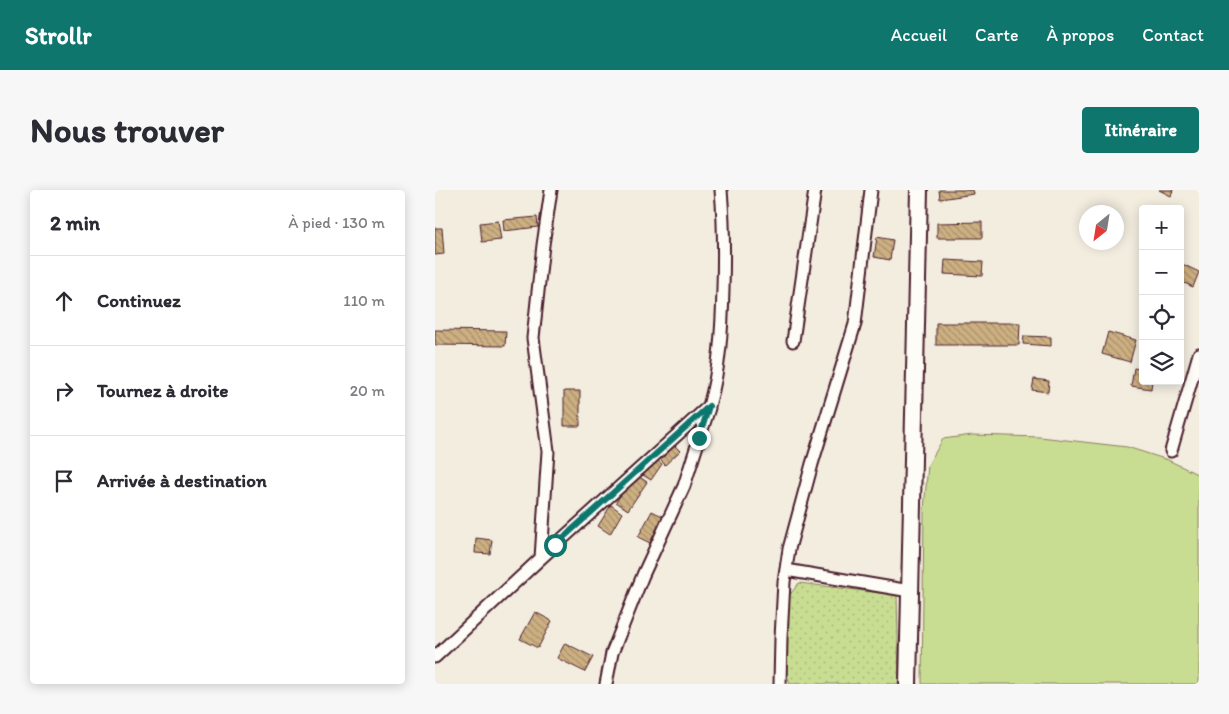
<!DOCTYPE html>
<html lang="fr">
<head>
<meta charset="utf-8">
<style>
  body { margin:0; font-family:Itim,sans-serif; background:#f7f7f7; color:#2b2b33 }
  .controls { position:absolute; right:15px; top:15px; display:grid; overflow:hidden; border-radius:5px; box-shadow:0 2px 12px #0003 }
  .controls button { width:45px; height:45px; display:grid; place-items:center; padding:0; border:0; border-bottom:1px solid #e1e1e2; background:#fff; color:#2b2b33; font:25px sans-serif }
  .compass { position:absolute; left:644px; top:15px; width:45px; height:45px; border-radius:50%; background:#fff; box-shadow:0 2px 12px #0003; rotate:210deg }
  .stop { position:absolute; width:15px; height:15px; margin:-11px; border:4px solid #0f766e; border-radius:50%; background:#fff }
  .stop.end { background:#0f766e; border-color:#fff; box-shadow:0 1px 5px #0008 }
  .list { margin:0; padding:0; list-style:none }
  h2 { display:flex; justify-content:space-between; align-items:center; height:65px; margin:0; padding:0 20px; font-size:21px }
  h2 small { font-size:16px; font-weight:400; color:#7c7c81 }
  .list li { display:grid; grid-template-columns:32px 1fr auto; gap:15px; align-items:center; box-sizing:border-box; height:90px; padding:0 20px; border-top:1px solid #e1e1e2 }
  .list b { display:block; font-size:19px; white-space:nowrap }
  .list em { font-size:16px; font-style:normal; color:#7c7c81 }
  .icon { flex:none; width:28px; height:28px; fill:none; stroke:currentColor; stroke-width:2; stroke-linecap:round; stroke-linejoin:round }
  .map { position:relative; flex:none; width:764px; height:494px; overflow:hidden; border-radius:5px }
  header { display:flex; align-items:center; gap:30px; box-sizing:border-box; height:70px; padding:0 25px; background:#0f766e; color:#fff }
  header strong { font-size:24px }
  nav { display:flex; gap:28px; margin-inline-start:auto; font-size:18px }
  .intro { display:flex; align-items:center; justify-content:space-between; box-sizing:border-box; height:120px; padding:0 30px }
  h1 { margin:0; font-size:35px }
  .button { padding:12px 22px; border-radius:5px; background:#0f766e; color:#fff; font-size:18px; font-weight:700 }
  main { display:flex; gap:30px; padding:0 30px }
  aside { flex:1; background:#fff; border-radius:5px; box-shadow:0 2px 12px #0003 }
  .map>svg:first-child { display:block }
</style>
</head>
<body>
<header>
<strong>Strollr</strong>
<nav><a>Accueil</a><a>Carte</a><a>À propos</a><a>Contact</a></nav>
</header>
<div class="intro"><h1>Nous trouver</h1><a class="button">Itinéraire</a></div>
<main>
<aside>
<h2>2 min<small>À pied · 130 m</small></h2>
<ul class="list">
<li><svg class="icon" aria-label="ahead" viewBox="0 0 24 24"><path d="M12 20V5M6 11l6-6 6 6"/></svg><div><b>Continuez</b></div><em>110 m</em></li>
<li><svg class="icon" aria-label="right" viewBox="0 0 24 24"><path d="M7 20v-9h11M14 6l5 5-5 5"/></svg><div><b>Tournez à droite</b></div><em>20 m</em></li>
<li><svg class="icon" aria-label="arrive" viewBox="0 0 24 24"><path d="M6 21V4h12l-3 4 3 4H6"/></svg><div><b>Arrivée à destination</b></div></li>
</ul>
</aside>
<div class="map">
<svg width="764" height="494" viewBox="0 0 764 494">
  <defs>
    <pattern id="garden-dots" width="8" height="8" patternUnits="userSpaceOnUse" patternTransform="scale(1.25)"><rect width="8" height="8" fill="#c8dd92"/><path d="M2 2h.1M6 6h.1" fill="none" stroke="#adbd7e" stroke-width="1.8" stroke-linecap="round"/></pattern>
    <pattern id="building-back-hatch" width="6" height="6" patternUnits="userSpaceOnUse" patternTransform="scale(1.25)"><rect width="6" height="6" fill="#cdb082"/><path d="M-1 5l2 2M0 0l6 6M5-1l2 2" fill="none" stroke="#a88f6b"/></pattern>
  </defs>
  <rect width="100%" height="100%" fill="#f3ede0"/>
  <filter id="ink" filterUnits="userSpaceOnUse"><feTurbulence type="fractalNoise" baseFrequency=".02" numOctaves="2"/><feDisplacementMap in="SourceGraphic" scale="10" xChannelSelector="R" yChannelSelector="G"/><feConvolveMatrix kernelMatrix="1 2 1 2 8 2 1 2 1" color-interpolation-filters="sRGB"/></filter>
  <g filter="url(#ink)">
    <!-- garden -->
    <path fill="url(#garden-dots)" stroke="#897e5e" d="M364,393L462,405L464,494H355L351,482L353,407Z"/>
    <!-- pitch -->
    <path fill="#c8dd92" stroke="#897e5e" d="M537,245L605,247L692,257L733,270L764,285V494H487L489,319L493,275L508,249Z"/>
    <!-- building -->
    <path fill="url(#building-back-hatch)" stroke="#4a1f2b" d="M504,0H538L539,4L505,9Z
      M724,0H738L736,6Z
      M102,27L103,37L69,41L68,30Z
      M63,31L66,50L47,52L45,33Z
      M547,32V48H502V33Z
      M0,38H7L9,64L0,65Z
      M442,47L458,50L455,70L439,67Z
      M510,70L548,72L547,86L509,84Z
      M745,73L764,82L758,97L745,91Z
      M501,133H585L584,155H501Z
      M0,140L71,141L70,156L0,155Z
      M673,142L701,150L695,172L667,164Z
      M589,146L616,147V156L588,154Z
      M699,178L708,180V191H717L716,199L696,196Z
      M599,189L614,191L613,202L597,200Z
      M129,201H145V236H129Z
      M237,253L245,261L230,275L223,266Z
      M219,268L227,274L216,290L208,285Z
      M200,284L212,292L193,320L181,312Z
      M176,315L187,323L175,344L163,336Z
      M217,321L229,327L215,353L203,347Z
      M41,348L57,350L55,364L40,363Z
      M100,422L117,431L103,458L85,449Z
      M130,453L158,467L150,482L122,468Z"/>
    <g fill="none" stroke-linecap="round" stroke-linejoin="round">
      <defs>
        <path id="street" d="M358,151L380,0
          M736,261L764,164
          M106,368L113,261L98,148L108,55L116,0
          M351,380L475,401
          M0,467L106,368L274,216C285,178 287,139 288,99C289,66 289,33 286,0
          M171,494L177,463L208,385L249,296L274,218
          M345,494L346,448L349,392L354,359L377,274L420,134L436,0"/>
        <path id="secondary" d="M473,494L484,0"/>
      </defs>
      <!-- street casing -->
      <use href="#street" stroke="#4a1f2b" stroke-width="15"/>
      <!-- secondary casing -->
      <use href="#secondary" stroke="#4a1f2b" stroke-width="20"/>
      <!-- street -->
      <use href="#street" stroke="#fdfcf7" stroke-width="11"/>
      <!-- secondary -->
      <use href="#secondary" stroke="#fdfcf7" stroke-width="16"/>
    </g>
  </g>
  <g fill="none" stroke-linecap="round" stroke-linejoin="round" filter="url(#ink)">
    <!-- route -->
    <path stroke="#0f766e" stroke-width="6" d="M120,355L274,216L264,248"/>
  </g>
</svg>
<div class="controls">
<button>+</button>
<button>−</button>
<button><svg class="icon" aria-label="locate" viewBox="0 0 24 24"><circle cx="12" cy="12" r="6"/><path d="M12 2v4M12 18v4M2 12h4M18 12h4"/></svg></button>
<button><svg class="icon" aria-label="layers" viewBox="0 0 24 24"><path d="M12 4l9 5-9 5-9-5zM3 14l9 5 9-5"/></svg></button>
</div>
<svg class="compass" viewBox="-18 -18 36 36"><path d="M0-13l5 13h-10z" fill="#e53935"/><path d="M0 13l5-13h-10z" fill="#7c7c81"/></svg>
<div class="stop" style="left:120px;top:355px"></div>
<div class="stop end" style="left:264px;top:248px"></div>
</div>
</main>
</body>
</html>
